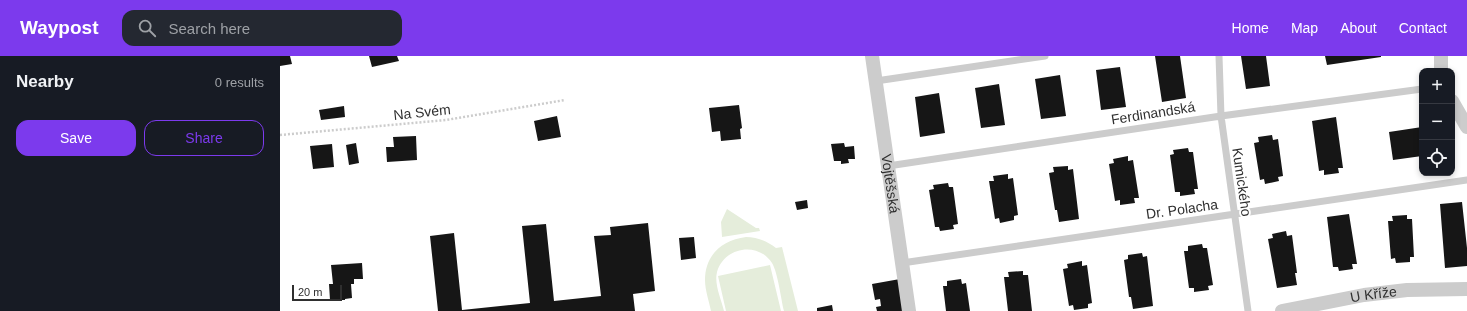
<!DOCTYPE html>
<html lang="en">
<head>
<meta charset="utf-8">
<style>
  body { margin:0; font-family:Arial,sans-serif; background:#242831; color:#f1f3f6 }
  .controls { position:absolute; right:12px; top:12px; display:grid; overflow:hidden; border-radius:8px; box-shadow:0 2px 6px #0003 }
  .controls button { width:36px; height:36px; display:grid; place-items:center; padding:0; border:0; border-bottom:1px solid #363941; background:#171b24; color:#f1f3f6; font:20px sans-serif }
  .scale { position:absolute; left:12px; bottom:10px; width:50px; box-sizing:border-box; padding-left:4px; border:2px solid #2f2f2f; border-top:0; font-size:11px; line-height:14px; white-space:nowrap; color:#2f2f2f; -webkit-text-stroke:3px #fff; paint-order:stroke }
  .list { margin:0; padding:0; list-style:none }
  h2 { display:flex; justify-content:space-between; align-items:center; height:52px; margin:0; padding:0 16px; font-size:17px }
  h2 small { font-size:13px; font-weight:400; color:#9ea1a6 }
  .actions { display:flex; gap:8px; padding:12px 16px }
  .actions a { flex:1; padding:9px 0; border:1px solid #7c3aed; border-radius:12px; text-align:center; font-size:14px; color:#7c3aed }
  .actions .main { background:#7c3aed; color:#fff }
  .icon { flex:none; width:22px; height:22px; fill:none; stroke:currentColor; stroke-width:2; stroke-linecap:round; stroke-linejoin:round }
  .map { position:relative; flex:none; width:1187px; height:255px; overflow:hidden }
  header { display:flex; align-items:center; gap:24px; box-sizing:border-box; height:56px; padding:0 20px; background:#7c3aed; color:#fff }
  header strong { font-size:19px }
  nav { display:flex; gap:22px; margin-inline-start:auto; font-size:14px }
  .search { width:280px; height:36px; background:#242831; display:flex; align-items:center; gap:10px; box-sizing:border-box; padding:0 14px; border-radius:12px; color:#9ea1a6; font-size:15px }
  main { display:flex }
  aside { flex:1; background:#171b24 }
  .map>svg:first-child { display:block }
</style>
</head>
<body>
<header>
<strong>Waypost</strong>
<div class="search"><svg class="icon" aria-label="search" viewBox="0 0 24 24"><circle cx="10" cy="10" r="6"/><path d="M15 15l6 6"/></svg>Search here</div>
<nav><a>Home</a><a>Map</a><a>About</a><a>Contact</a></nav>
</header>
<main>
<aside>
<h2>Nearby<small>0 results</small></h2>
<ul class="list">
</ul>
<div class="actions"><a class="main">Save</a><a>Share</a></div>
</aside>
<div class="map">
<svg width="1187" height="255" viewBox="0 0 1187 255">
  <rect width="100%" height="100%" fill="#fff"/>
  <!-- green -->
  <path fill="#e5eddb" d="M447,153L476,172H479L480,175L442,181L441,166Z
    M466,181C477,181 487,185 496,192L502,191L518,255H504C501,243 498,217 492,207C478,185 444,191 437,216C434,228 441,243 444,255H431C429,245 425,234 425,224C425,199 442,184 466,181Z
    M490,209L501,255H446L438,220Z"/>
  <!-- building -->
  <path fill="#161616" d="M0,0H10L12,8L0,10Z
    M89,0H117L119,5L92,11Z
    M875,0H900L906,42L882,46Z
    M961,0H986L990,30L966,33Z
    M1045,0H1101V1L1047,9Z
    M840,11L846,51L821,54L816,14Z
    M780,19L786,60L761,63L755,23Z
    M719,28L725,69L701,72L695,32Z
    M659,37L665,77L640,81L635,41Z
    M459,49L462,72L460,73L461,83L441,85L440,75L432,76L429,52Z
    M64,50L65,61L41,64L39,54Z
    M277,60L281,81L258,85L254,65Z
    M1056,61L1063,112H1058L1059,117L1044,119V114L1039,115L1032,65Z
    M1142,71V100L1113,104L1109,76Z
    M992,79L993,84L998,83L1003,120L998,121L999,125L985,128L984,123L980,124L974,87L979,86L978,81Z
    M136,80L137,104L107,106L106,91H114L113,81Z
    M76,87L79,107L69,109L66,89Z
    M564,87L565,91L574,90L575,103H568L569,107L561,108V105H554L551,88Z
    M52,88L54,111L33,113L30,90Z
    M908,92L909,96H913L918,133H914L915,138L900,140V136H895L890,99L894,98L893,94Z
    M848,100V105L853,104L859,142H854L855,147L840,149V144L835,145L829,108L834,107L833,103Z
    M788,110V114L793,113L799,163L779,166L777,154H775L769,117L774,116L773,111Z
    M728,118V123L733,122L738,159L734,160V164L720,167L719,162L715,163L709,125H714L713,120Z
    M668,127L669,131H673L678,168L673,169L674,173L660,175L659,171H655L649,134L654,133L653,129Z
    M527,144L528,152L517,154L515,146Z
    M1182,146L1187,192V210L1165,212L1160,148Z
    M1069,158L1077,208H1072L1073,213L1059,215L1058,211H1053L1047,161Z
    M1127,159V163H1132L1134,201H1130V206L1116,207L1115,202L1111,203L1108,165H1113L1112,160Z
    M368,167L375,235L353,238L355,255H158L150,180L174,177L182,254L250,247L242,170L266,168L274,245L321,240L314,180L331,179L330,171Z
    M1006,175L1007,180L1012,179L1017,217H1015L1017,229L997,232L988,183L993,182L992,178Z
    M414,181L416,202L401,204L399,182Z
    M922,188L923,192H927L933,229L928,230L929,234L914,236V232H909L904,195H908V190Z
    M862,197L863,201L867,200L873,250L853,253L851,241H849L844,204L848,203V199Z
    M802,205V210L807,209L812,247L808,248V252L794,254L793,249L789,250L783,213L788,212L787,208Z
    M82,207L83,223H74V228H71L72,242L65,243V244H50L49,228H53L51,209Z
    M743,215V219H748L752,255H728L724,221H729L728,216Z
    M620,223L626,255H597L596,251L601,250L600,243L595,244L592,228Z
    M681,223L682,228L686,227L690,255H666L663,230H667V225Z
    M552,249L553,255H537V252Z"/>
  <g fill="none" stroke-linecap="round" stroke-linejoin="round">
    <!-- path -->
    <path stroke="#ccc" stroke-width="2.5" stroke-dasharray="2 2" stroke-linecap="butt" d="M0,79L166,64L285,44"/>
    <!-- service -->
    <path stroke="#ccc" stroke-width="7" d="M939,0L941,60L968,255
      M596,25L765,0
      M608,110L941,60L1142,33
      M622,207L1187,124"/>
    <!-- minor -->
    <g stroke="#ccc" stroke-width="14">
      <path id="s1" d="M592,0L629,255"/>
      <path d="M1161,0V15"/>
      <path d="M1172,45L1187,71"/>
      <path id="s2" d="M1002,255L1084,239L1127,234L1187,233"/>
    </g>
  </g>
  <g text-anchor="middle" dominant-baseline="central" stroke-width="4" stroke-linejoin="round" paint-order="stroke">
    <!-- street labels -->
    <g font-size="14" fill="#2f2f2f" stroke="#fff">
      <text transform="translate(142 56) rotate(-6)">Na Svém</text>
      <text transform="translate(873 57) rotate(-9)">Ferdinandská</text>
      <text transform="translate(962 126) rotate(82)">Kumického</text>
      <text stroke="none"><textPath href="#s1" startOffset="129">Vojtěšská</textPath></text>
      <text transform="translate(902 153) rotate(-8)">Dr. Polacha</text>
      <text stroke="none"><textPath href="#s2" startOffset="93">U Kříže</textPath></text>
    </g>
  </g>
</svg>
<div class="controls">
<button>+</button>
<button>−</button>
<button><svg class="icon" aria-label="locate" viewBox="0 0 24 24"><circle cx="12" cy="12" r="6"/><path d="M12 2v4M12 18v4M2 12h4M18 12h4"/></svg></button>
</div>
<div class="scale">20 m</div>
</div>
</main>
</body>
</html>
